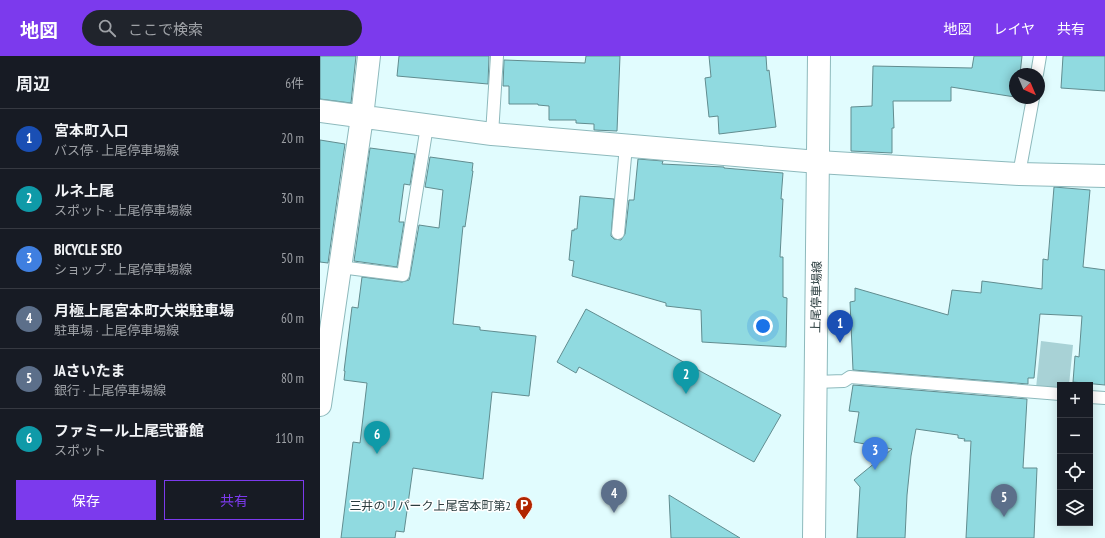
<!DOCTYPE html>
<html lang="ja">
<head>
<meta charset="utf-8">
<style>
  body { margin:0; font-family:"PT Sans Narrow","Noto Sans JP",sans-serif; background:#20242c; color:#f1f3f6 }
  .controls { position:absolute; right:12px; bottom:12px; display:grid; overflow:hidden; border-radius:0px; box-shadow:0 2px 10px #0003 }
  .controls button { width:36px; height:36px; display:grid; place-items:center; padding:0; border:0; border-bottom:1px solid #363941; background:#171b24; color:#f1f3f6; font:20px sans-serif }
  .compass { position:absolute; left:689px; top:12px; width:36px; height:36px; border-radius:50%; background:#171b24; box-shadow:0 2px 10px #0003; rotate:136deg }
  .you { position:absolute; left:443px; top:270px; width:14px; height:14px; margin:-10px; border:3px solid #fff; border-radius:50%; background:#1a73e8; box-shadow:0 0 0 6px #1a73e833 }
  .badge { display:grid; place-items:center; width:26px; height:26px; border-radius:50%; background:#7c3aed; color:#fff; font-size:13px; font-weight:700 }
  .pin { position:absolute; translate:-50% -33px; filter:drop-shadow(0 1px 2px #0008) }
  .pin::after { content:''; position:absolute; top:21px; width:14px; height:12px; background:inherit; clip-path:polygon(0 0,100% 0,50% 100%) }
  .list { margin:0; padding:0; list-style:none }
  h2 { display:flex; justify-content:space-between; align-items:center; height:52px; margin:0; padding:0 16px; font-size:17px }
  h2 small { font-size:13px; font-weight:400; color:#9ea1a6 }
  .list li { display:grid; grid-template-columns:26px 1fr auto; gap:12px; align-items:center; box-sizing:border-box; height:60px; padding:0 16px; border-top:1px solid #363941 }
  .list b { display:block; font-size:15px; white-space:nowrap }
  .list p { margin:0; font-size:13px; white-space:nowrap; color:#9ea1a6 }
  .list em { font-size:13px; font-style:normal; color:#9ea1a6 }
  .actions { display:flex; gap:8px; padding:12px 16px }
  .actions a { flex:1; padding:9px 0; border:1px solid #7c3aed; border-radius:0px; text-align:center; font-size:14px; color:#7c3aed }
  .actions .main { background:#7c3aed; color:#fff }
  .icon { flex:none; width:22px; height:22px; fill:none; stroke:currentColor; stroke-width:2; stroke-linecap:round; stroke-linejoin:round }
  .map { position:relative; flex:none; width:785px; height:482px; overflow:hidden }
  header { display:flex; align-items:center; gap:24px; box-sizing:border-box; height:56px; padding:0 20px; background:#7c3aed; color:#fff }
  header strong { font-size:19px }
  nav { display:flex; gap:22px; margin-inline-start:auto; font-size:14px }
  .search { width:280px; height:36px; background:#20242c; display:flex; align-items:center; gap:10px; box-sizing:border-box; padding:0 14px; border-radius:22px; color:#9ea1a6; font-size:15px }
  main { display:flex }
  aside { flex:1; background:#171b24 }
  .map>svg:first-child { display:block }
</style>
</head>
<body>
<header>
<strong>地図</strong>
<div class="search"><svg class="icon" aria-label="search" viewBox="0 0 24 24"><circle cx="10" cy="10" r="6"/><path d="M15 15l6 6"/></svg>ここで検索</div>
<nav><a>地図</a><a>レイヤ</a><a>共有</a></nav>
</header>
<main>
<aside>
<h2>周辺<small>6件</small></h2>
<ul class="list">
<li><span class="badge" style="background:#1a4fb4">1</span><div><b>宮本町入口</b><p>バス停 · 上尾停車場線</p></div><em>20 m</em></li>
<li><span class="badge" style="background:#0f9aa8">2</span><div><b>ルネ上尾</b><p>スポット · 上尾停車場線</p></div><em>30 m</em></li>
<li><span class="badge" style="background:#3f7fe0">3</span><div><b>BICYCLE SEO</b><p>ショップ · 上尾停車場線</p></div><em>50 m</em></li>
<li><span class="badge" style="background:#5c6f8a">4</span><div><b>月極上尾宮本町大栄駐車場</b><p>駐車場 · 上尾停車場線</p></div><em>60 m</em></li>
<li><span class="badge" style="background:#5c6f8a">5</span><div><b>JAさいたま</b><p>銀行 · 上尾停車場線</p></div><em>80 m</em></li>
<li><span class="badge" style="background:#0f9aa8">6</span><div><b>ファミール上尾弐番館</b><p>スポット</p></div><em>110 m</em></li>
</ul>
<div class="actions"><a class="main">保存</a><a>共有</a></div>
</aside>
<div class="map">
<svg width="785" height="482" viewBox="0 0 785 482">
  <rect width="100%" height="100%" fill="#e1fcfe"/>
  <!-- green -->
  <path fill="#a8d2d6" d="M721,285L753,289L749,329H740V334L716,332Z"/>
  <!-- building -->
  <path fill="#90dae0" stroke="#618c8f" d="M0,0H36L31,47L0,43Z
    M79,0H169L168,28L77,20Z
    M266,0H300L297,75L274,74V68L256,67V64H229V50L218,49V48H189V30H183L184,4L265,7Z
    M389,0H446L447,15L449,14L456,71L399,78L398,60L389,61L385,22L391,21Z
    M654,0H702L700,18H695V41L631,31V45H573L574,72H572V97L531,95V51L552,50L553,10L652,12Z
    M743,0H785V35L741,32Z
    M0,84L25,88L8,207L0,206Z
    M50,92L95,98L90,129L84,128L79,166H84L77,211L34,205Z
    M110,101L153,107L152,115H153L145,171L143,170L133,268L160,271V274L216,280L209,340L172,336L163,423L93,412L84,476L76,475L75,482H21L33,386L40,387L47,327L24,324L25,315H24L32,251L38,252L42,221L82,226L89,224L90,220L99,169L119,172L123,134L105,131Z
    M318,103L343,105L342,108L404,111V112L463,117L461,143H463L460,201H463V241L467,242L466,291L382,286L381,254L346,250V247L252,220L254,205L249,204L252,174L254,175V173H257L260,140L294,143L291,180L294,183L301,184L305,178L309,144H314Z
    M734,131L770,134L763,211L785,214V329L753,326L755,300L759,301L762,260L720,258L714,322H708V328L533,314L530,246L535,245V232L628,259L632,234L661,237L662,225L722,233L723,203L728,204Z
    M266,253L461,359L434,406L259,311L256,317L237,306Z
    M533,329L707,343L703,412H717L714,482H646L651,385H644L645,383L638,382V379L596,373L591,400L587,439L585,482H537L540,431L534,424L572,393L534,386L539,356L529,355Z
    M349,439L420,482H351Z"/>
  <g fill="none" stroke-linecap="round" stroke-linejoin="round">
    <defs>
      <path id="lane" d="M717,18L720,0
        M172,78L177,0
        M699,118L713,42
        M298,177L306,90
        M20,211L83,219L107,70
        M495,326L524,325L530,321L740,338
        M770,341L785,342"/>
      <path id="street" d="M0,55L172,78L498,106L699,118L785,120
        M0,349L42,61L49,0"/>
      <path id="secondary" d="M494,482L499,0"/>
    </defs>
    <!-- lane casing -->
    <use href="#lane" stroke="#8db9bc" stroke-width="14"/>
    <!-- street casing -->
    <use href="#street" stroke="#8db9bc" stroke-width="24"/>
    <!-- secondary casing -->
    <use href="#secondary" stroke="#8db9bc" stroke-width="24"/>
    <!-- lane -->
    <use href="#lane" stroke="#fff" stroke-width="12"/>
    <!-- street -->
    <use href="#street" stroke="#fff" stroke-width="22"/>
    <!-- secondary -->
    <use href="#secondary" stroke="#fff" stroke-width="22"/>
  </g>
  <!-- icons -->
  <defs>
    <symbol id="parking-pin" viewBox="-11 -11 22 30"><path d="M0 17L-7.5 6A9.5 9.5 0 1 1 7.5 6Z" fill="#b12500" stroke="#fff"/><path d="M-3.5-5.5H1a3.5 3.5 0 0 1 0 7H-1V5.5H-3.5ZM-1-3.4V-.6H.8a1.4 1.4 0 0 0 0-2.8Z" fill="#fff"/></symbol>
  </defs>
  <g fill-rule="evenodd">
    <use href="#parking-pin" x="194" y="439" width="20" height="27"/>
  </g>
  <g text-anchor="middle" dominant-baseline="central" stroke-width="3" stroke-linejoin="round" paint-order="stroke">
    <!-- street labels -->
    <g font-size="12" fill="#2b3d3f" stroke="#fff">
      <text transform="translate(496 241) rotate(-89)">上尾停車場線</text>
    </g>
    <!-- poi labels -->
    <g font-size="12" fill="#2b3d3f" stroke="#fff" text-anchor="end">
      <text x="191" y="449">三井のリパーク上尾宮本町第2</text>
    </g>
  </g>
</svg>
<div class="controls">
<button>+</button>
<button>−</button>
<button><svg class="icon" aria-label="locate" viewBox="0 0 24 24"><circle cx="12" cy="12" r="6"/><path d="M12 2v4M12 18v4M2 12h4M18 12h4"/></svg></button>
<button><svg class="icon" aria-label="layers" viewBox="0 0 24 24"><path d="M12 4l9 5-9 5-9-5zM3 14l9 5 9-5"/></svg></button>
</div>
<svg class="compass" viewBox="-18 -18 36 36"><path d="M0-13l5 13h-10z" fill="#e53935"/><path d="M0 13l5-13h-10z" fill="#9ea1a6"/></svg>
<div class="you"></div>
<div class="pin badge" style="left:520px;top:287px;background:#1a4fb4">1</div>
<div class="pin badge" style="left:366px;top:338px;background:#0f9aa8">2</div>
<div class="pin badge" style="left:555px;top:414px;background:#3f7fe0">3</div>
<div class="pin badge" style="left:294px;top:457px;background:#5c6f8a">4</div>
<div class="pin badge" style="left:684px;top:461px;background:#5c6f8a">5</div>
<div class="pin badge" style="left:57px;top:398px;background:#0f9aa8">6</div>
</div>
</main>
</body>
</html>
